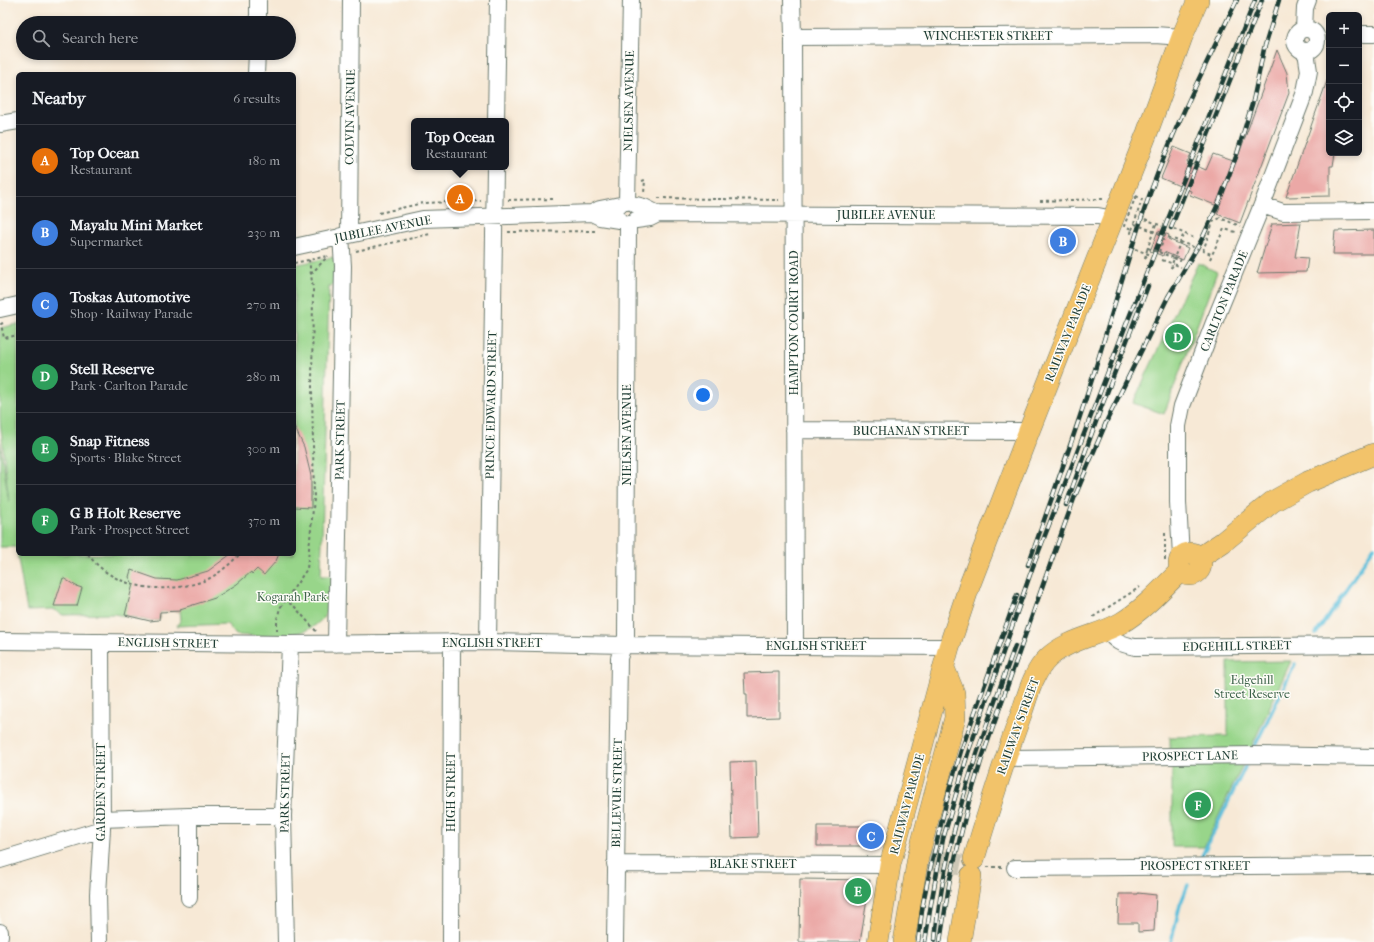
<!DOCTYPE html>
<html lang="en">
<head>
<meta charset="utf-8">
<style>
  body { margin:0; font-family:"IM FELL French Canon",serif; background:#242831; color:#f1f3f6 }
  .controls { position:absolute; right:12px; top:12px; display:grid; overflow:hidden; border-radius:6px; box-shadow:0 2px 6px #0003 }
  .controls button { width:36px; height:36px; display:grid; place-items:center; padding:0; border:0; border-bottom:1px solid #363941; background:#171b24; color:#f1f3f6; font:20px sans-serif }
  .you { position:absolute; left:703px; top:395px; width:14px; height:14px; margin:-10px; border:3px solid #fff; border-radius:50%; background:#1a73e8; box-shadow:0 0 0 6px #1a73e833 }
  .badge { display:grid; place-items:center; width:26px; height:26px; border-radius:50%; background:#1f6fb2; color:#fff; font-size:13px; font-weight:700 }
  .pin { position:absolute; translate:-50% -50%; border:2px solid #fff; box-shadow:0 1px 4px #0006 }
  .popup { position:absolute; left:411px; top:118px; width:98px; height:52px; box-sizing:border-box; display:grid; place-content:center; border-radius:6px; background:#171b24; filter:drop-shadow(0 1px 3px #0005); font-size:13px; white-space:nowrap; color:#9ea1a6 }
  .popup b { font-size:15px; color:#f1f3f6 }
  .popup::after { content:''; position:absolute; left:50%; top:100%; margin-left:-8px; border:8px solid transparent; border-top-color:#171b24 }
  .list { margin:0; padding:0; list-style:none }
  h2 { display:flex; justify-content:space-between; align-items:center; height:52px; margin:0; padding:0 16px; font-size:17px }
  h2 small { font-size:13px; font-weight:400; color:#9ea1a6 }
  .list li { display:grid; grid-template-columns:26px 1fr auto; gap:12px; align-items:center; box-sizing:border-box; height:72px; padding:0 16px; border-top:1px solid #363941 }
  .list b { display:block; font-size:15px; white-space:nowrap }
  .list p { margin:0; font-size:13px; white-space:nowrap; color:#9ea1a6 }
  .list em { font-size:13px; font-style:normal; color:#9ea1a6 }
  .icon { flex:none; width:22px; height:22px; fill:none; stroke:currentColor; stroke-width:2; stroke-linecap:round; stroke-linejoin:round }
  .map { position:relative; flex:none; width:1374px; height:942px; overflow:hidden }
  .search { position:absolute; background:#171b24; box-shadow:0 2px 6px #0003; left:16px; top:16px; width:280px; height:44px; display:flex; align-items:center; gap:10px; box-sizing:border-box; padding:0 14px; border-radius:22px; color:#9ea1a6; font-size:15px }
  .panel { position:absolute; background:#171b24; box-shadow:0 2px 6px #0003; left:16px; top:72px; width:280px; height:484px; border-radius:6px }
  .map>svg:first-child { display:block }
</style>
</head>
<body>
<div class="map">
<svg width="1374" height="942" viewBox="0 0 1374 942">
  <rect width="100%" height="100%" fill="#fdfcf7"/>
  <filter id="ink" filterUnits="userSpaceOnUse"><feTurbulence type="fractalNoise" baseFrequency=".025" numOctaves="2"/><feDisplacementMap in="SourceGraphic" scale="8" xChannelSelector="R" yChannelSelector="G"/><feConvolveMatrix kernelMatrix="1 2 1 2 8 2 1 2 1" color-interpolation-filters="sRGB"/></filter>
  <filter id="wash" filterUnits="userSpaceOnUse"><feTurbulence type="fractalNoise" baseFrequency=".012" numOctaves="4" result="noise"/><feDisplacementMap in="SourceGraphic" scale="16" xChannelSelector="R" yChannelSelector="G"/><feGaussianBlur stdDeviation="0.9" result="paint"/><feColorMatrix in="noise" values="0 0 0 0 0 0 0 0 0 0 0 0 0 0 0 0 0 1.4 0 .05"/><feComposite in="paint" operator="in"/></filter>
  <g filter="url(#wash)">
    <rect width="100%" height="100%" fill="#f7e9d6"/>
    <!-- green -->
    <path fill="#98d58a" stroke="#5c895f" d="M333,257L336,263L337,282L329,287L321,576H332C331,586 331,602 328,610C313,642 265,637 236,635L227,624L177,626L181,619L180,611L160,612L159,620L150,621L114,614L63,615L54,610L27,611L16,547H0V442L9,502L0,420V328L18,324V554H294V265Z
      M1198,263L1217,272L1164,414L1133,403Z
      M1291,661L1249,752H1170V737L1228,736V662Z
      M1244,762L1204,847H1172V763Z"/>
    <g fill="none" stroke-linecap="round" stroke-linejoin="round">
      <!-- stream -->
      <path stroke="#5dbfdb" stroke-width="3.5" d="M1316,634L1374,547
        M1253,750L1295,664
        M1200,860L1249,759
        M1171,942L1180,905L1188,885"/>
    </g>
    <g id="blocks">
      <!-- building -->
      <path fill="#eba8a6" d="M1277,50L1287,73L1289,93L1240,223L1217,214L1220,207L1190,195L1191,191L1161,178L1174,147L1191,154L1187,162L1206,170L1213,154L1236,162Z
        M1328,78L1329,79V153H1335L1333,166H1330V196L1286,197Z
        M1301,223L1295,257L1308,258L1306,272L1257,273L1272,224Z
        M1374,230V254H1333L1335,231Z
        M1158,231L1169,235L1168,239L1188,248L1183,260L1164,252L1163,256L1150,251Z
        M294,426L304,447L311,476V508L294,507Z
        M231,554H279L276,561L264,575L257,569L252,574L251,572L237,584L215,598L180,609L181,611L160,612L159,620L150,621L125,615L133,584L129,577L131,570L157,579L177,580L208,571Z
        M63,578L76,586L82,588L77,606H54Z
        M779,672V717L747,718V694H745L744,673Z
        M756,761L758,837L732,838L730,762Z
        M817,826H883L878,846H817Z
        M800,879L870,880L860,942H799Z
        M1138,893L1156,895L1154,931L1138,932V923H1118L1119,894H1138Z"/>
    </g>
  </g>
  <g filter="url(#ink)">
    <use href="#blocks" fill-opacity="0" stroke="#6b796d" stroke-width="1"/>
    <g fill="none" stroke-linecap="round" stroke-linejoin="round">
      <!-- major-tunnel -->
      <path stroke="#ccc7b6" stroke-width="21" stroke-dasharray="21 10" stroke-linecap="butt" d="M926,858L961,865"/>
      <defs>
        <path id="minor" d="M792,0L793,37L795,646
          M258,23V0
          M1304,29L1305,8L1308,0
          M1295 40a11 11 0 1 1 22 0a11 11 0 1 1-22 0Z
          M1359,34H1374
          M793,37L1155,35L1182,37
          M256,74L257,53
          M496,121L498,0
          M0,124L18,121
          M627,202L631,0
          M636,205L644,207L658,214L1098,216L1113,219
          M1262,205L1283,212L1374,211
          M592,213L600,217L619,220
          M636,220L650,218L658,214
          M349,235L351,0
          M294,247L423,219L592,213L600,209L620,205
          M0,309L18,305
          M794,430L1029,431
          M1181,556L1178,502V426L1182,406L1213,325L1262,205L1305,92L1309,71L1306,52
          M1107,630C1116,642 1120,644 1135,647L1374,645
          M0,641L290,644L488,642L624,645L949,647
          M488,642L495,167
          M336,644L343,266L341,236
          M1005,758L1257,755L1374,757
          M101,819L189,816H283
          M0,860L102,829
          M615,864L890,865
          M1015,868L1374,865
          M189,898V816
          M0,932V936
          M99,942L98,894L102,829L101,642
          M286,942L283,816L290,644
          M451,942L452,642
          M615,942L619,658L626,637L628,224"/>
        <path id="major" d="M1179 564a11 11 0 1 1 22 0a11 11 0 1 1-22 0Z
          M1199,558L1223,542L1272,502L1308,482L1374,454
          M974,859C989,809 1004,760 1022,712C1028,694 1034,671 1048,658C1068,639 1098,636 1121,623C1142,611 1163,588 1180,571
          M878,942L890,865L949,647L970,584L1029,431L1147,133L1182,37L1198,0
          M904,942L918,857L955,718L954,693L944,668
          M960,942L971,876"/>
      </defs>
      <!-- minor casing -->
      <use href="#minor" stroke="#6b796d" stroke-width="18"/>
      <!-- major casing -->
      <use href="#major" stroke="#6b796d" stroke-width="22"/>
      <!-- path -->
      <path stroke="#6b796d" stroke-width="2" stroke-dasharray="3 3" stroke-linecap="butt" d="M642,181L645,180L644,193
        M1136,196L1142,199L1131,233L1132,229L1124,226Z
        M658,198L779,200
        M508,200L553,199
        M1040,201L1103,199
        M379,213L423,203L481,201
        M1145,219L1162,226
        M1174,229L1194,238
        M508,232L597,231
        M1135,249L1151,255
        M1147,250L1156,224
        M356,251L430,234
        M1203,251L1213,222L1220,218L1240,226
        M1159,252L1165,236
        M1145,258L1148,254
        M1181,259L1180,261L1174,258L1184,233
        M1210,259L1224,229L1236,232
        M1162,260L1174,264
        M294,263L328,256
        M1171,268L1174,264L1181,267
        M311,274L328,256
        M3,323L1,324L4,338L18,335
        M1165,533V563
        M88,554C114,591 167,595 206,580C219,574 230,564 240,554
        M284,600L294,606L316,631
        M1093,617L1140,587
        M277,631V619L280,608L307,569L314,499L312,389L313,289L309,260
        M987,867H1003"/>
      <!-- minor -->
      <use href="#minor" stroke="#fff" stroke-width="16"/>
      <!-- major -->
      <use href="#major" stroke="#f2c36a" stroke-width="21"/>
      <defs>
        <path id="rail" d="M1171,228L1262,0
          M1066,505L1101,408L1148,286
          M1028,565C1051,501 1074,437 1094,373C1113,311 1130,248 1152,188C1176,123 1207,62 1237,0
          M935,940C944,837 980,742 1015,646
          M918,942L923,903L929,874L949,791L961,751L1017,595
          M925,942L931,904L943,839L968,753L1032,569L1124,330L1255,0
          M940,942L950,879L969,801L982,758L1046,576L1075,496L1108,418L1168,297L1201,241L1219,202L1237,154L1253,101L1264,49L1279,0"/>
      </defs>
      <!-- rail casing -->
      <use href="#rail" stroke="#1f3d34" stroke-width="4.5"/>
      <!-- rail -->
      <use href="#rail" stroke="#fdfcf7" stroke-width="3" stroke-dasharray="9" stroke-linecap="butt"/>
      <!-- path-bridge -->
      <path stroke="#6b796d" stroke-width="2" stroke-dasharray="3 3" stroke-linecap="butt" d="M1135,224L1211,254
        M1148,248L1174,258L1171,268
        M1145,258L1147,250"/>
    </g>
  </g>
  <g text-anchor="middle" dominant-baseline="central" stroke-width="3" stroke-linejoin="round" paint-order="stroke">
    <!-- street labels -->
    <g font-size="12" fill="#1f3d34" stroke="#fdfcf7">
      <text x="988" y="36">WINCHESTER STREET</text>
      <text transform="translate(629 101) rotate(-89)">NIELSEN AVENUE</text>
      <text transform="translate(350 117) rotate(-89)">COLVIN AVENUE</text>
      <text x="886" y="215">JUBILEE AVENUE</text>
      <text transform="translate(383 229) rotate(-11)">JUBILEE AVENUE</text>
      <text transform="translate(1224 301) rotate(-68)">CARLTON PARADE</text>
      <text transform="translate(794 323) rotate(-90)">HAMPTON COURT ROAD</text>
      <text transform="translate(1068 333) rotate(-68)">RAILWAY PARADE</text>
      <text transform="translate(491 405) rotate(-89)">PRINCE EDWARD STREET</text>
      <text x="911" y="431">BUCHANAN STREET</text>
      <text transform="translate(627 435) rotate(-90)">NIELSEN AVENUE</text>
      <text transform="translate(340 440) rotate(-89)">PARK STREET</text>
      <text transform="translate(168 643) rotate(1)">ENGLISH STREET</text>
      <text x="492" y="643">ENGLISH STREET</text>
      <text x="816" y="646">ENGLISH STREET</text>
      <text transform="translate(1237 646) rotate(-1)">EDGEHILL STREET</text>
      <text transform="translate(1018 726) rotate(-70)">RAILWAY STREET</text>
      <text transform="translate(1190 756) rotate(-1)">PROSPECT LANE</text>
      <text transform="translate(101 792) rotate(-90)">GARDEN STREET</text>
      <text transform="translate(451 792) rotate(-90)">HIGH STREET</text>
      <text transform="translate(285 793) rotate(-89)">PARK STREET</text>
      <text transform="translate(617 793) rotate(-89)">BELLEVUE STREET</text>
      <text transform="translate(907 804) rotate(-75)">RAILWAY PARADE</text>
      <text x="753" y="864">BLAKE STREET</text>
      <text x="1195" y="866">PROSPECT STREET</text>
    </g>
    <!-- park labels -->
    <g font-size="12" fill="#3d634a" stroke="#fdfcf7">
      <text x="292" y="597">Kogarah Park</text>
      <text x="1252" y="680">Edgehill<tspan x="1252" dy="14">Street Reserve</tspan></text>
    </g>
  </g>
</svg>
<div class="controls">
<button>+</button>
<button>−</button>
<button><svg class="icon" aria-label="locate" viewBox="0 0 24 24"><circle cx="12" cy="12" r="6"/><path d="M12 2v4M12 18v4M2 12h4M18 12h4"/></svg></button>
<button><svg class="icon" aria-label="layers" viewBox="0 0 24 24"><path d="M12 4l9 5-9 5-9-5zM3 14l9 5 9-5"/></svg></button>
</div>
<div class="you"></div>
<div class="pin badge" style="left:460px;top:198px;background:#e8710a">A</div>
<div class="popup"><b>Top Ocean</b>Restaurant</div>
<div class="pin badge" style="left:1063px;top:241px;background:#3f7fe0">B</div>
<div class="pin badge" style="left:871px;top:836px;background:#3f7fe0">C</div>
<div class="pin badge" style="left:1178px;top:337px;background:#2e9e5b">D</div>
<div class="pin badge" style="left:858px;top:891px;background:#2e9e5b">E</div>
<div class="pin badge" style="left:1198px;top:805px;background:#2e9e5b">F</div>
<div class="search"><svg class="icon" aria-label="search" viewBox="0 0 24 24"><circle cx="10" cy="10" r="6"/><path d="M15 15l6 6"/></svg>Search here</div>
<section class="panel">
<h2>Nearby<small>6 results</small></h2>
<ul class="list">
<li><span class="badge" style="background:#e8710a">A</span><div><b>Top Ocean</b><p>Restaurant</p></div><em>180 m</em></li>
<li><span class="badge" style="background:#3f7fe0">B</span><div><b>Mayalu Mini Market</b><p>Supermarket</p></div><em>230 m</em></li>
<li><span class="badge" style="background:#3f7fe0">C</span><div><b>Toskas Automotive</b><p>Shop · Railway Parade</p></div><em>270 m</em></li>
<li><span class="badge" style="background:#2e9e5b">D</span><div><b>Stell Reserve</b><p>Park · Carlton Parade</p></div><em>280 m</em></li>
<li><span class="badge" style="background:#2e9e5b">E</span><div><b>Snap Fitness</b><p>Sports · Blake Street</p></div><em>300 m</em></li>
<li><span class="badge" style="background:#2e9e5b">F</span><div><b>G B Holt Reserve</b><p>Park · Prospect Street</p></div><em>370 m</em></li>
</ul>
</section>
</div>
</body>
</html>
